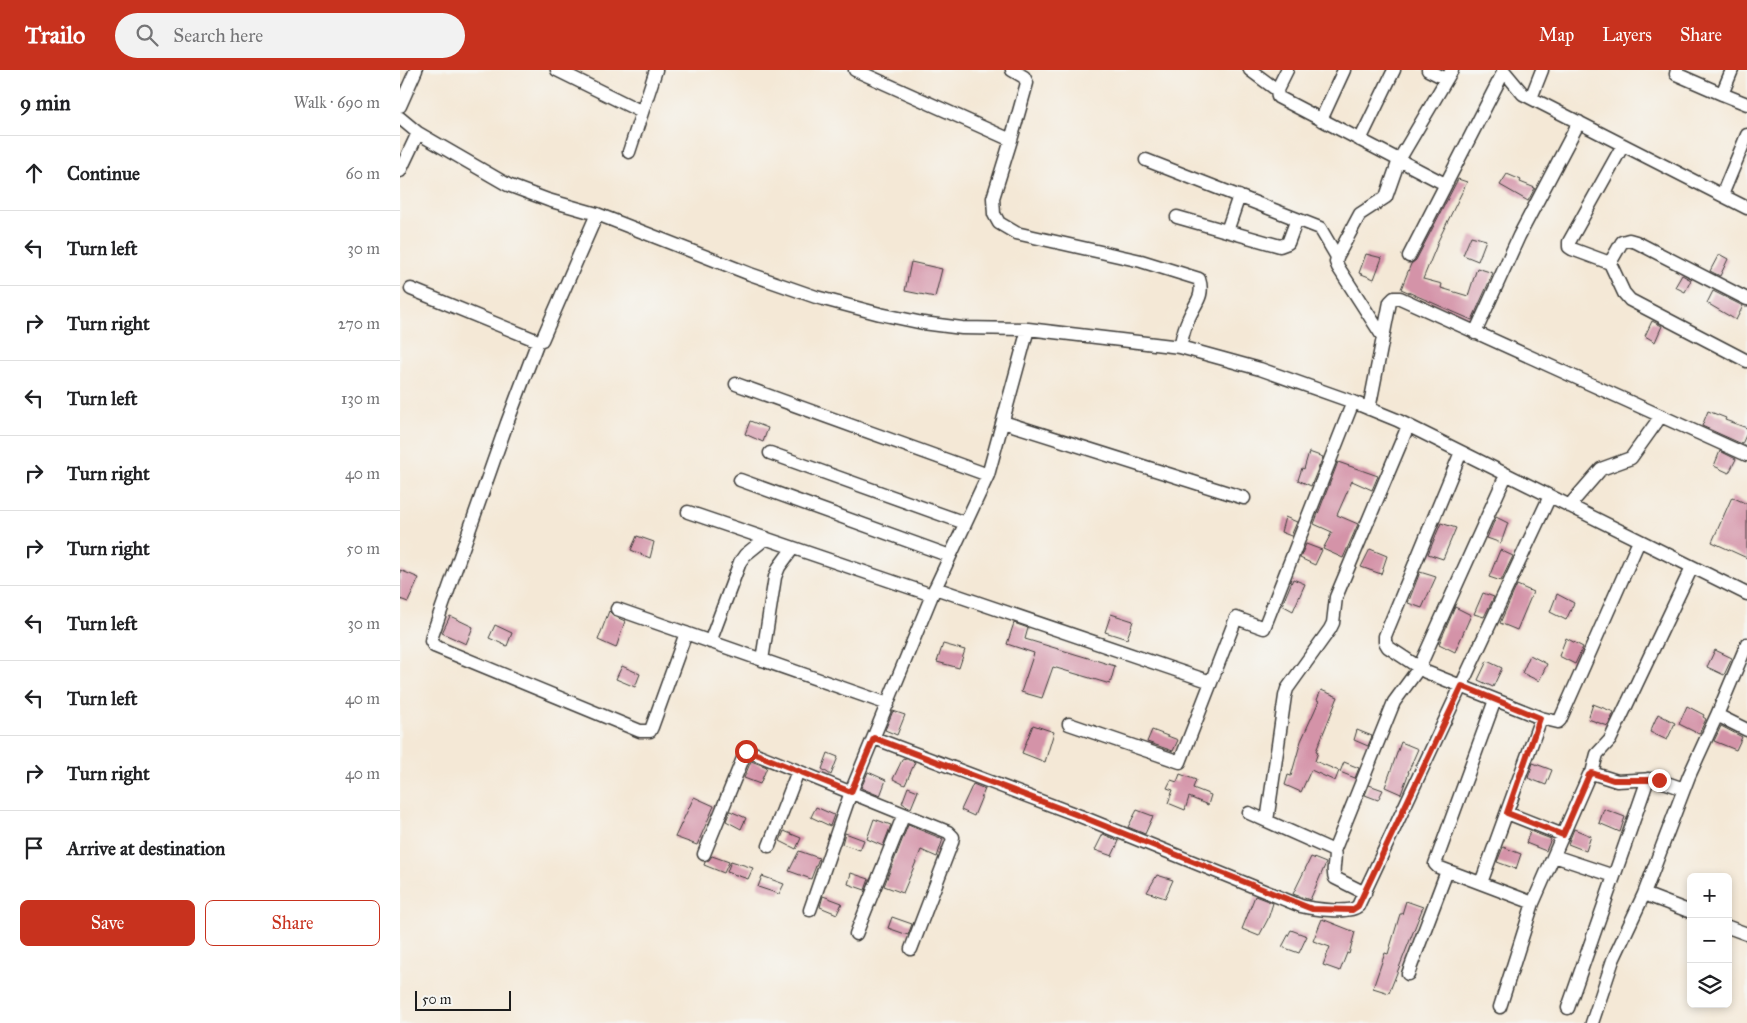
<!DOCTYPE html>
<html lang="en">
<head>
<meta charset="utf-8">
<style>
  body { margin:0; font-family:"IM FELL Great Primer",serif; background:#f2f2f2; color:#202124 }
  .controls { position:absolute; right:15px; bottom:15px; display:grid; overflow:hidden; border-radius:8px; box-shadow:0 2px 8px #0003 }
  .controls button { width:45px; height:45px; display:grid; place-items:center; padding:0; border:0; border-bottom:1px solid #e0e0e0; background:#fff; color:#202124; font:25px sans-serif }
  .scale { position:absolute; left:15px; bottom:12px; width:96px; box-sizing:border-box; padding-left:5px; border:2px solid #1c1c1c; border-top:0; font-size:14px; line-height:18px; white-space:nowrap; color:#1c1c1c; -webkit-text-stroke:4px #f6f6f2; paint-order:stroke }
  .stop { position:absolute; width:15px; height:15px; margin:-11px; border:4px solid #c8321e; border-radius:50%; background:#fff }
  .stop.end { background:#c8321e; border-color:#fff; box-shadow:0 1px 5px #0008 }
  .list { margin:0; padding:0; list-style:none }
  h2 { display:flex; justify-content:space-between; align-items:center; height:65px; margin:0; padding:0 20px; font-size:21px }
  h2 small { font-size:16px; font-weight:400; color:#757577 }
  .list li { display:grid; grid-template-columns:32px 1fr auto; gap:15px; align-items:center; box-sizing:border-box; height:75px; padding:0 20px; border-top:1px solid #e0e0e0 }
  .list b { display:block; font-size:19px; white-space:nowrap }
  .list em { font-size:16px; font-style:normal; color:#757577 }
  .actions { display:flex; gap:10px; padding:15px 20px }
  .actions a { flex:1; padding:11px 0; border:1px solid #c8321e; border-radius:8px; text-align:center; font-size:18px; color:#c8321e }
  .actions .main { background:#c8321e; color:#fff }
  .icon { flex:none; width:28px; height:28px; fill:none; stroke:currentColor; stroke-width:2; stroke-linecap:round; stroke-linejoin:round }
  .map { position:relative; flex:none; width:1347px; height:953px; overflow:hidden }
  header { display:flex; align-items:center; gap:30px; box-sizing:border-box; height:70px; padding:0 25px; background:#c8321e; color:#fff }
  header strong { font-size:24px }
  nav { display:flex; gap:28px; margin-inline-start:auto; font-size:18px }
  .search { width:350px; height:45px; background:#f2f2f2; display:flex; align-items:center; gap:12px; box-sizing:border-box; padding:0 18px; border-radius:28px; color:#757577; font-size:19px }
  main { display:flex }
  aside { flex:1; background:#fff }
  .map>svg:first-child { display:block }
</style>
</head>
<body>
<header>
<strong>Trailo</strong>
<div class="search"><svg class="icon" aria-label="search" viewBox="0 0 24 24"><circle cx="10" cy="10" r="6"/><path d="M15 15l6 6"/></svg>Search here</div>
<nav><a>Map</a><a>Layers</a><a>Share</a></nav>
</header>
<main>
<aside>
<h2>9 min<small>Walk · 690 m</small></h2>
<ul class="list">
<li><svg class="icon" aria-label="ahead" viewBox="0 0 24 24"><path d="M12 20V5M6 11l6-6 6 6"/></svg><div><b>Continue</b></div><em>60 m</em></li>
<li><svg class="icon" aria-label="left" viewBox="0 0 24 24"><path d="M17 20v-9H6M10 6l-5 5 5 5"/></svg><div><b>Turn left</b></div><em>30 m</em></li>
<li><svg class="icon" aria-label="right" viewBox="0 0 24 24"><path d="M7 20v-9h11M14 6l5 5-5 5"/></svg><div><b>Turn right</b></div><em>270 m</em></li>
<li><svg class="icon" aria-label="left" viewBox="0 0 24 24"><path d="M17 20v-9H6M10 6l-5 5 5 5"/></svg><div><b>Turn left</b></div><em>130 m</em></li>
<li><svg class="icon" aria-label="right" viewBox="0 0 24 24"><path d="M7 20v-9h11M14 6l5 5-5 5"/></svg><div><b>Turn right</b></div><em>40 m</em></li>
<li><svg class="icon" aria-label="right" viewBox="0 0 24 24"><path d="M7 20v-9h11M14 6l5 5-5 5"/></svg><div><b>Turn right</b></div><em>50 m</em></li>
<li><svg class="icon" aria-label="left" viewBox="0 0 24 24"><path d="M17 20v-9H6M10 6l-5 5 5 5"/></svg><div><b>Turn left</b></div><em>30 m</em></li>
<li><svg class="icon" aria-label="left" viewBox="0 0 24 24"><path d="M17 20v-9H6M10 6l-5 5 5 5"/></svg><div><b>Turn left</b></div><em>40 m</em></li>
<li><svg class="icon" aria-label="right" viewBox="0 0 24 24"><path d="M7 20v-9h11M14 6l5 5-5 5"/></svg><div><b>Turn right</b></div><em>40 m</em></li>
<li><svg class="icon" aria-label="arrive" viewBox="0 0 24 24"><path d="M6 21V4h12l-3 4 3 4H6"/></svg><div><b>Arrive at destination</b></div></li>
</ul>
<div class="actions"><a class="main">Save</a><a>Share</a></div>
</aside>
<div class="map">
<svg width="1347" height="953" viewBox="0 0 1347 953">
  <rect width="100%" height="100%" fill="#f6f6f2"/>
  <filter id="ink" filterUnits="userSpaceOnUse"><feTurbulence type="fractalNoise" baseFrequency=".02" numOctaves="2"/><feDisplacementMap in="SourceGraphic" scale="10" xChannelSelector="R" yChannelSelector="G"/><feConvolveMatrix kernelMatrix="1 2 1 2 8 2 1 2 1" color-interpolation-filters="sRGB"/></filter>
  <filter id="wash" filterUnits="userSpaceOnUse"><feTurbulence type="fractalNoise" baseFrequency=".0096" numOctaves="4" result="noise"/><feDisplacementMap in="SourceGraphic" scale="20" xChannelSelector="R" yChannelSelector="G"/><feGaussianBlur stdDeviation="1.12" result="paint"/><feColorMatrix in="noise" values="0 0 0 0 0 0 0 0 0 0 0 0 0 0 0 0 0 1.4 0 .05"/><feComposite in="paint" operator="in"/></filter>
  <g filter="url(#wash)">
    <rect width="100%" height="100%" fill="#f4e8d6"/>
    <g id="blocks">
      <!-- building -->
      <path fill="#d493a8" d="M1107,104L1121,110L1120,112L1135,118L1128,131L1100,115Z
        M1058,109L1067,112L1036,175H1037L1023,209L1042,214L1041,218L1068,226L1077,198L1093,203L1072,250L1001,219L1011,194L1016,190Z
        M1071,166L1086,170L1078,191L1063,185Z
        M966,184L982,188L974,209L959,203Z
        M1319,184L1328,189L1320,206L1310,201Z
        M511,192L542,199L535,227L505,221Z
        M1282,205L1291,210L1285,222L1275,217Z
        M1313,221L1343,236L1336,250L1307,233Z
        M1252,251L1262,256L1255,272L1245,266Z
        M1308,341L1326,348L1325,350L1347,358V363L1342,374L1302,356Z
        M350,351L368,358L363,372L345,364Z
        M1320,381L1336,389L1329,403L1314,396Z
        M909,382L923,387L911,416L898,410L902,398L904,399Z
        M938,392L978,406L972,420L952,411L937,445L958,454L943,488L923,479L932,462L914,454Z
        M1332,427L1347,434V488L1312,472Z
        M885,447L897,452L891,466L881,462Z
        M1096,447L1108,453L1101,473L1087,468Z
        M1041,453L1056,458L1043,489L1028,484Z
        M237,466L254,472L250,488L231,480Z
        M906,474L922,480L915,495L900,488Z
        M970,479L987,486L981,504L961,497Z
        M1100,480L1113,486L1101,511L1089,507Z
        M0,500L19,508L8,532L0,529Z
        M1020,502L1036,507L1022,538L1008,533Z
        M893,509L905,514L893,541L882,535Z
        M1117,515L1133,522L1117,560L1100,553Z
        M1083,523L1094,527L1084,547L1074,544Z
        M1157,524L1174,533L1166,550L1150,542Z
        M1055,537L1071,545L1055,582L1039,574Z
        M209,541L214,546L225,551L216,578L198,570Z
        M711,544L733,551L727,569L705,562Z
        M50,546L73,557L66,574L42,563Z
        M614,553L628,558L625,569L715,596L710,614L653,597L642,628L621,622L634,583L607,574Z
        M95,555L112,563L107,576L89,568Z
        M1166,568L1183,577L1175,594L1159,586Z
        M543,574L565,580L559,598L537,592Z
        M1315,580L1332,588L1324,605L1307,597Z
        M1130,585L1147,594L1139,611L1122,603Z
        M1087,591L1102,598L1093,617L1078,610Z
        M222,596L240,604L235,617L216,609Z
        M921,620L938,627L916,681L918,682L915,691L939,701L935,711L911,700L901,722L885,715L888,705L891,706L901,671L919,631L917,630Z
        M1193,634L1214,642L1208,656L1188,649Z
        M1287,636L1304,645L1303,647L1306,649L1299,664L1279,654Z
        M493,641L505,645L497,665L485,660Z
        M1258,644L1275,653L1267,670L1250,662Z
        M633,655L654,662L645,692L622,683Z
        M1321,656L1342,667L1336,680L1314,671Z
        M752,660L778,670L773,681L747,672Z
        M957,660L972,666L968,676L954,670Z
        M1001,672L1018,679L1008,702H1009L1001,724L985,717Z
        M428,683L438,687L431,705L422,699Z
        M503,688L515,692L505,715L493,709Z
        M351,691L367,697L360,714L344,708Z
        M944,692L959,698L955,708L940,702Z
        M1133,693L1152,700L1146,715L1128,708Z
        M468,702L486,710L480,726L461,718Z
        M780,704L796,710L793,718L811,725L808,735L789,727L785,740L768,733L773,720L767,718L771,710L777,712Z
        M573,714L585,719L574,746L561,740Z
        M969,715L983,720L978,730L965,725Z
        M508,717L518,721L511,738L502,733Z
        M294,727L314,736L297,775L275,767Z
        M416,737L434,745L430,756L411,747Z
        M1204,739L1225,747L1220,762L1199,753Z
        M737,740L753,746L745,764L728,757Z
        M330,741L346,748L341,759L326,751Z
        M474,749L491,755L483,776L467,769Z
        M508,755L543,769L537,787L521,780L503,823L484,816Z
        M1174,759L1191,766L1186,781L1168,774Z
        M384,761L401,768L396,779L380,771Z
        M1130,761L1151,769L1146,781L1126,773Z
        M445,763L464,770L460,780L442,774Z
        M703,764L719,771L712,786L695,780Z
        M1103,777L1121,784L1116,799L1097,792Z
        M399,781L419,788L411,809L389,801Z
        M312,786L329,792L324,803L304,795L305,792L309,790Z
        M911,787L926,793L910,830L893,824Z
        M331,791L353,798L348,809L327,802Z
        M451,803L469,809L465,820L448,814Z
        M757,805L773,810L765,828L747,822Z
        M362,806L384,814L379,824L358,817Z
        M423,826L442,833L437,844L420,837Z
        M855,826L873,833L868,849L859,866L842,859Z
        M1006,831L1023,837L989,923L973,918L985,883L988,884L1000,844H1002Z
        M492,847L512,854L508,865L488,858Z
        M922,849L955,862L949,884L947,883L940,901L923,895L930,877L913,871Z
        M891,860L907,866L899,883L882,877Z"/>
    </g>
  </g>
  <g filter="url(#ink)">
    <use href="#blocks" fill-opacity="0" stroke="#3c3b38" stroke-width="1"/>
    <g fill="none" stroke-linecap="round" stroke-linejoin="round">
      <defs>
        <path id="minor" d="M157,0L242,42
          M455,0L611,70
          M612,0L624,7L627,13L611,70L593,128L594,144L599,153L616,163L741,191L799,209C805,227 794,234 788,250C784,258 782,268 780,277
          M850,0L877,20
          M887,0L877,20L878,27L1045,114
          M1028,0L1046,9
          M1103,0L1123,24L1347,138
          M1277,0L1276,4L1322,24L1332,0
          M1322,24L1347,34
          M1131,28L1142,0
          M0,36L16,0
          M0,48L18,63L108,115L148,130L197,144L350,204L416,227L480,244L523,253L562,258L628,259L780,277L860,299L953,332L997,350L1347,524
          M921,50L944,0
          M960,70L994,0
          M229,82L256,0
          M746,90L920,158L937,187
          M0,101L18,63
          M1322,125L1347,65
          M777,147L880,176L888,173L897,149
          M827,161L839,126
          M1009,186L1104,1
          M1210,193L1172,179L1169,177V172L1223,75
          M11,219L138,271L142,270L197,144
          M1347,229L1236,172L1229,170L1222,172L1210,193L1224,223L1230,230L1347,291
          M1075,263L1119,166L1179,52
          M983,267L938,197L936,192L937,187L960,144L986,127L999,90L1052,0
          M138,271L107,353L32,566L31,571L34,576L240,661H250L252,657L286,563
          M336,314L588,405
          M969,339L990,232L994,228H1000L1347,385
          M603,352L844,428
          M1061,382L985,566V572L988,577L1026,602L1141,648L1158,652L1160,650L1239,471
          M370,383L565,453
          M340,410L550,486
          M1169,436L1201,399L1231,388L1261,346
          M288,442L532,525
          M535,518L811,612
          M217,539L488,634
          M310,572L340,492L345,485L366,468
          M362,590L375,507L379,497L393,478
          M1095,630L1035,794L1038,797L1133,833
          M1317,645L1347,574
          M669,654L780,692L836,548L864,558L953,332
          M474,668L680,746L901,836C913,839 950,844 958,836L1150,426
          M1192,703L1197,684L1210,670L1292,497
          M849,743L934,781C937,790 931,799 935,808L965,823
          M1107,743L1163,765
          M867,751L885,626L887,619L930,559L933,553L936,527L1008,356
          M369,776L398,701
          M934,781L994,632L1019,598L1106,405
          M304,784L346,681L351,682L548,762L553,767L552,772L511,879
          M1154,786L1214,806
          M1081,813L1141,648
          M410,840L451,722L532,525L588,405L628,259
          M1291,842L1244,824L1289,706L1317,645L1347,660
          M1328,857L1347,864
          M456,864L504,744
          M1008,904L1047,801
          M1100,937L1133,833L1189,705L1195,704L1217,711L1255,709L1284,719
          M1168,938L1248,709
          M1192,953L1213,890L1244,824"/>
      </defs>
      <!-- minor casing -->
      <use href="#minor" stroke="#3c3b38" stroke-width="15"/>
      <!-- minor -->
      <use href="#minor" stroke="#fff" stroke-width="12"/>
    </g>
  </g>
  <g fill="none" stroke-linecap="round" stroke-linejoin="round" filter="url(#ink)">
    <!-- route -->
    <path stroke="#c8321e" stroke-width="6" d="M346,681L351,682L451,722L474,668L680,746L912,839L952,840L958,836L1062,616L1140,648L1107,743L1163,765L1189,705L1192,703L1213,710H1259"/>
  </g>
</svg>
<div class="controls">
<button>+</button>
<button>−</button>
<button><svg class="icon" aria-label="layers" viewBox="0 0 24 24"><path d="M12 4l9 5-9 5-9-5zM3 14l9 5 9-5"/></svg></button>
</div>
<div class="scale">50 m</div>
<div class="stop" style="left:346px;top:681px"></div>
<div class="stop end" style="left:1259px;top:710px"></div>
</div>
</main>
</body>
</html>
